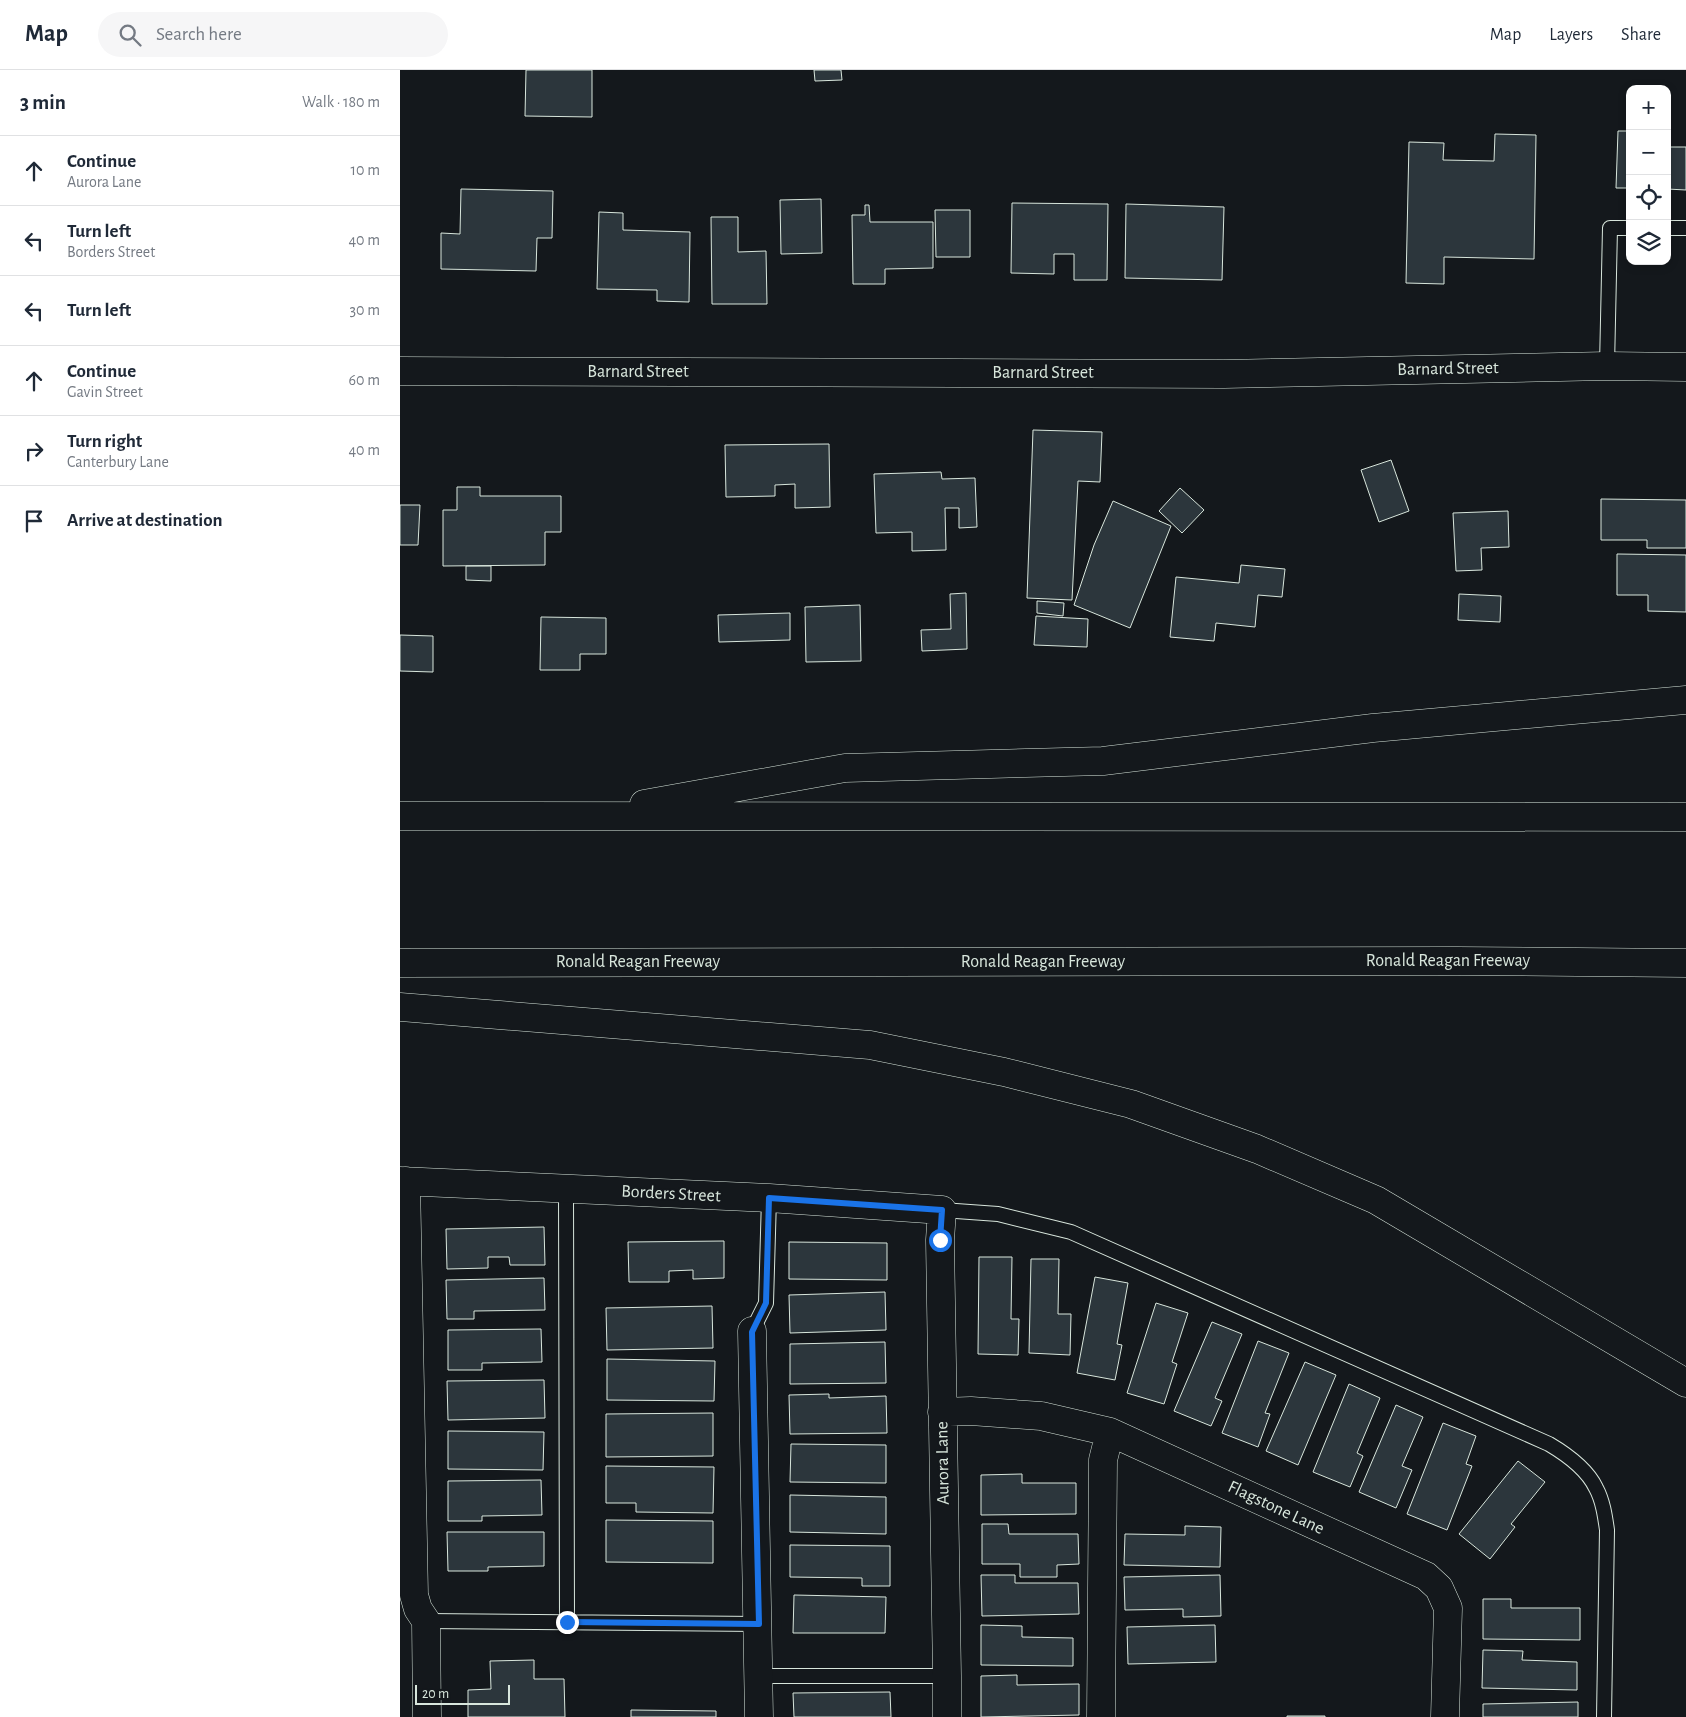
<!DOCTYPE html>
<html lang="en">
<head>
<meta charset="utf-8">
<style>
  body { margin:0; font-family:"Alegreya Sans",sans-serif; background:#f6f6f7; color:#1f2937 }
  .controls { position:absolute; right:15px; top:15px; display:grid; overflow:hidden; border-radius:10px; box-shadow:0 2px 8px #0003 }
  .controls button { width:45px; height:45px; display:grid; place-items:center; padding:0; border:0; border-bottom:1px solid #e0e1e3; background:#fff; color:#1f2937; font:25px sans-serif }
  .scale { position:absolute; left:15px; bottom:12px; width:95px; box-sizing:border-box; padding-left:5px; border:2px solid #d8e6dc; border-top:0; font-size:14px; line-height:18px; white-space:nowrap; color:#d8e6dc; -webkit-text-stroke:4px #14181c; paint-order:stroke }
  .stop { position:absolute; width:15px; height:15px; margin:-11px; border:4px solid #1a73e8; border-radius:50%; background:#fff }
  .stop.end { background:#1a73e8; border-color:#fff; box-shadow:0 1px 5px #0008 }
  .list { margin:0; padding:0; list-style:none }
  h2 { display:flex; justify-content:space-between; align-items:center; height:65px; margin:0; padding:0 20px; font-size:21px }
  h2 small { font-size:16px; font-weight:400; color:#747a83 }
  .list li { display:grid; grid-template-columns:32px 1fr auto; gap:15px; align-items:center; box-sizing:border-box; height:70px; padding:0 20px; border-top:1px solid #e0e1e3 }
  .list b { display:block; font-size:19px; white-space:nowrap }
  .list p { margin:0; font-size:16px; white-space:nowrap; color:#747a83 }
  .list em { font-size:16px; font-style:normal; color:#747a83 }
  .icon { flex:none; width:28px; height:28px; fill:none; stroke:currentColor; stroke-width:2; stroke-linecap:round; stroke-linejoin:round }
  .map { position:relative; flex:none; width:1286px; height:1647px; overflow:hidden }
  header { display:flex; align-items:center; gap:30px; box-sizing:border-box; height:70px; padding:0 25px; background:#fff; border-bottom:1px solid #e0e1e3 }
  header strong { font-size:24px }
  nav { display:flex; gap:28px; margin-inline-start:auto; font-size:18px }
  .search { width:350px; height:45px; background:#f6f6f7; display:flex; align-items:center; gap:12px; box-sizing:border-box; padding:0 18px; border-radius:28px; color:#747a83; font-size:19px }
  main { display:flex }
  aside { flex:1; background:#fff }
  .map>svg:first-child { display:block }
</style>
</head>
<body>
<header>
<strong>Map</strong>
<div class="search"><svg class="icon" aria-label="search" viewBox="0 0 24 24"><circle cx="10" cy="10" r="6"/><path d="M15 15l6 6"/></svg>Search here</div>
<nav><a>Map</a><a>Layers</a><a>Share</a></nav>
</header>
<main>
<aside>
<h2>3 min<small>Walk · 180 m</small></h2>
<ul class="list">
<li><svg class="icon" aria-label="ahead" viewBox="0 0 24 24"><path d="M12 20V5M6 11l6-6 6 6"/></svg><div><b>Continue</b><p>Aurora Lane</p></div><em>10 m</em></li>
<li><svg class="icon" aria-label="left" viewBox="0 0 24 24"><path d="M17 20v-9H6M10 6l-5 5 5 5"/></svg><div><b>Turn left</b><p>Borders Street</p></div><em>40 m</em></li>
<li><svg class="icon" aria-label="left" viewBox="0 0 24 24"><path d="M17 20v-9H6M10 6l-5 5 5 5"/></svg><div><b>Turn left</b></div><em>30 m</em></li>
<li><svg class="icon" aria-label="ahead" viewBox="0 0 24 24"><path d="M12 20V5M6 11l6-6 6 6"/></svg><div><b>Continue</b><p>Gavin Street</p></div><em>60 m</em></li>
<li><svg class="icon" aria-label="right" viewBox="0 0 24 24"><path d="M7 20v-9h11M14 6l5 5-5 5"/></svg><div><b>Turn right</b><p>Canterbury Lane</p></div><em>40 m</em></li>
<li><svg class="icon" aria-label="arrive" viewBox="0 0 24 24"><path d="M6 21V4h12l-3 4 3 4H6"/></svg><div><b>Arrive at destination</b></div></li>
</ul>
</aside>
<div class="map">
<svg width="1286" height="1647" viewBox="0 0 1286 1647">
  <rect width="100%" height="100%" fill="#14181c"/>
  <!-- building -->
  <path fill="#2c363c" stroke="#d8e6dc" d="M126,0H192V47L125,46Z
    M414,0H441L442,10L415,11Z
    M1218,61H1230V118H1216Z
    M1095,64L1136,65L1134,189L1044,187V214L1006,213L1009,72L1044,73L1043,90L1094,91Z
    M1267,77H1286V120L1267,119Z
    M61,119L153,121L152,168H137L136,201L41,199V163L60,164Z
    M421,129L422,183L381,184L380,130Z
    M612,133L708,134L707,210H674V184H654V204L611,203Z
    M726,134L824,137L822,210L725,208Z
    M465,135H469L470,152H533V198L485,199V214H453L452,145H465Z
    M535,140H570V187H536Z
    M199,142L223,143V160L290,162L289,232L257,231V220L197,219Z
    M311,147H338V182L366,181L367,234H312Z
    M633,360L702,362L700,412L678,411L672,530L627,528Z
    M429,374L430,437L395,438V414L375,415V426L326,427L325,375Z
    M991,390L1009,441L979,452L961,400Z
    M541,402L542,409L575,408L577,457L559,458V438H545L546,480L512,481V462L476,463L474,404Z
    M57,417H80V426H161V462H145V495L43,496V440H57Z
    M780,418L804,440L782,463L759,441Z
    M1201,429L1286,430V478H1247V470H1201Z
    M713,431L771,456L730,558L674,535L694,475Z
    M0,435H20L18,475H0Z
    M1108,441L1109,477L1081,478L1082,500L1056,501L1053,443Z
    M1217,484L1286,485V542L1248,541V525H1217Z
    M841,495L885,499L882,527L858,525L855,557L816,553L814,571L770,567L776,507L839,513Z
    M66,496H91V511L66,510Z
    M566,523L567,579L522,581L521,560L551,559L550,524Z
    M1059,524L1101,526L1100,552L1058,550Z
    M637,531L664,533L663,546L637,543Z
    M460,535L461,591L406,592L405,537Z
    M390,543V570L319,572L318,545Z
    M636,546L688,549L687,577L634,575Z
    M141,547L206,548V584H180V600H140Z
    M0,565L33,566V602L0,601Z
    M144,1157L145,1195H110L109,1187H88V1198L47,1199L46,1159Z
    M324,1171V1208L293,1209V1200L269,1201V1212H229L228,1172Z
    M389,1172L487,1173V1210L389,1209Z
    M579,1187H612L611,1249H619L618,1285L578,1284Z
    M631,1189H659L658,1244H671L670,1285L629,1283Z
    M695,1207L728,1213L717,1274L722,1275L715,1310L677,1303Z
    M144,1208L145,1240L74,1241V1249H47L46,1210Z
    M485,1222L486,1260L390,1263L389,1225Z
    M756,1233L788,1243L772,1292L777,1294L764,1334L727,1323Z
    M312,1236L313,1278L207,1280L206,1238Z
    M812,1252L842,1264L815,1328L822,1331L811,1356L774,1341Z
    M141,1259L142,1292L82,1293V1300H48V1260Z
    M858,1271L889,1283L865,1343L870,1344L858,1377L822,1363Z
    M485,1272L486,1313L390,1314V1274Z
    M207,1289L315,1291L314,1331L207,1330Z
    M905,1292L936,1305L898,1395L866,1381Z
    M144,1310L145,1348L48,1350L47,1311Z
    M949,1314L980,1328L957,1383L963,1386L950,1417L913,1402Z
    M429,1324V1328L486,1326L487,1363L390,1364L389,1325Z
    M996,1335L1023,1347L1002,1396L1012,1400L996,1438L959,1422Z
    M313,1343V1386L206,1387V1344Z
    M1043,1353L1076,1366L1066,1394L1072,1396L1047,1460L1007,1444Z
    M48,1361L144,1362L143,1400L48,1399Z
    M391,1374L486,1375V1413L390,1412Z
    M1118,1391L1145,1412L1111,1454L1115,1457L1090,1489L1059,1464Z
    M206,1396L314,1397L313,1443L236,1442V1433H206Z
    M622,1404V1413H676V1444L581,1445V1405Z
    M141,1410L142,1445L82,1446V1451H48V1411Z
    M390,1425L486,1427V1464L390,1462Z
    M206,1450L313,1451V1493L206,1492Z
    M582,1454H608L609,1464H678L679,1494L657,1495V1507H620V1494H582Z
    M785,1456L821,1457L820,1497L724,1495L725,1464L785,1465Z
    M47,1462H144V1496L88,1497V1501H48Z
    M390,1475L490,1476V1516H462V1508L390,1507Z
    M581,1505H615V1513H678L679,1544L582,1546Z
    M820,1505L821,1546L783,1547V1539L725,1540L724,1507Z
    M394,1525L486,1527L485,1563H393Z
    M1083,1529H1111V1538H1180V1570L1083,1569Z
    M581,1555L622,1556V1567L673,1568V1596L581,1595Z
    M815,1555L816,1592L728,1594L727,1557Z
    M1083,1580L1123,1581L1122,1590L1177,1592V1620L1082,1618Z
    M134,1590V1609H164L165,1647H68V1620L91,1619L90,1591Z
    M617,1605V1615L679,1614V1645L581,1647V1606Z
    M490,1622L491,1647H394L393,1623Z
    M1178,1632V1647H1083V1634Z
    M231,1640L316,1641V1647H231Z
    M887,1646H925V1647H887Z"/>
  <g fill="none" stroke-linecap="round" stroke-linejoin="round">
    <defs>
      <path id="lane" d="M1267,158H1286
        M1207,296L1210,158H1230
        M166,1119L167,1552
        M542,1140L598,1144L671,1162L1149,1374C1166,1384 1187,1399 1196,1418C1203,1431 1205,1446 1207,1460L1204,1647
        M352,1261L366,1233L369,1128
        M26,1551L359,1554
        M359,1606H547"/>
      <path id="street" d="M0,301L824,304L1207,296L1286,297
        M0,1111L369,1128L542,1140L540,1170L547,1606V1647
        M6,1111L14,1525L18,1539L26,1551L27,1647
        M352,1261L359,1647
        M542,1342L571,1341L641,1346L710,1362L1026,1506L1039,1518L1048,1538L1045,1647
        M701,1647L703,1390L710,1362"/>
      <path id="highway" d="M244,734L445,698L703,691L973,658L1286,630
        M0,746L1286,747
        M0,893L1057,891L1286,893
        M0,937L470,975L604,1002L731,1034L857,1079L976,1130L1286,1313"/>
    </defs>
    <!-- lane casing -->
    <use href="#lane" stroke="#d8e6dc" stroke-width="16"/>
    <!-- street casing -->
    <use href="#street" stroke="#d8e6dc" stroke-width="29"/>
    <!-- highway casing -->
    <use href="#highway" stroke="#d8e6dc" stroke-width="29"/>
    <!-- lane -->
    <use href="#lane" stroke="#14181c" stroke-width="14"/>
    <!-- street -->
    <use href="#street" stroke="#14181c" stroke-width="28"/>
    <!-- highway -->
    <use href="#highway" stroke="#14181c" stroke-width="28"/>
  </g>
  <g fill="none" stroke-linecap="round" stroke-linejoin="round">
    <!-- route -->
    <path stroke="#1a73e8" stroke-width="6" d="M167,1552L359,1554L352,1262L366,1233L369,1128L542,1140L540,1170"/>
  </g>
  <g text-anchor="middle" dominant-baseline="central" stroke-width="4" stroke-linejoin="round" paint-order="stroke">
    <!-- street labels -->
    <g font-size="18" fill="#d8e6dc" stroke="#14181c">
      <text transform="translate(1048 299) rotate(-1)">Barnard Street</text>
      <text x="238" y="302">Barnard Street</text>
      <text x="643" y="303">Barnard Street</text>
      <text x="1048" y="891">Ronald Reagan Freeway</text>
      <text x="238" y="892">Ronald Reagan Freeway</text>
      <text x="643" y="892">Ronald Reagan Freeway</text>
      <text transform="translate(271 1124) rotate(3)">Borders Street</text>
      <text transform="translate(543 1393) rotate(-91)">Aurora Lane</text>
      <text transform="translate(876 1438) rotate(25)">Flagstone Lane</text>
    </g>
  </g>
</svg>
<div class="controls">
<button>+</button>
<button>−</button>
<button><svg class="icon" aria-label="locate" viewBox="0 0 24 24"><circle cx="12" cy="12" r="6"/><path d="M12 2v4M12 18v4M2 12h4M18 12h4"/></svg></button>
<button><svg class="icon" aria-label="layers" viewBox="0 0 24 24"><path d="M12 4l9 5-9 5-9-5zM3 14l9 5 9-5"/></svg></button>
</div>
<div class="scale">20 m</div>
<div class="stop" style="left:540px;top:1170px"></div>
<div class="stop end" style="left:167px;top:1552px"></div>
</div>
</main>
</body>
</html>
